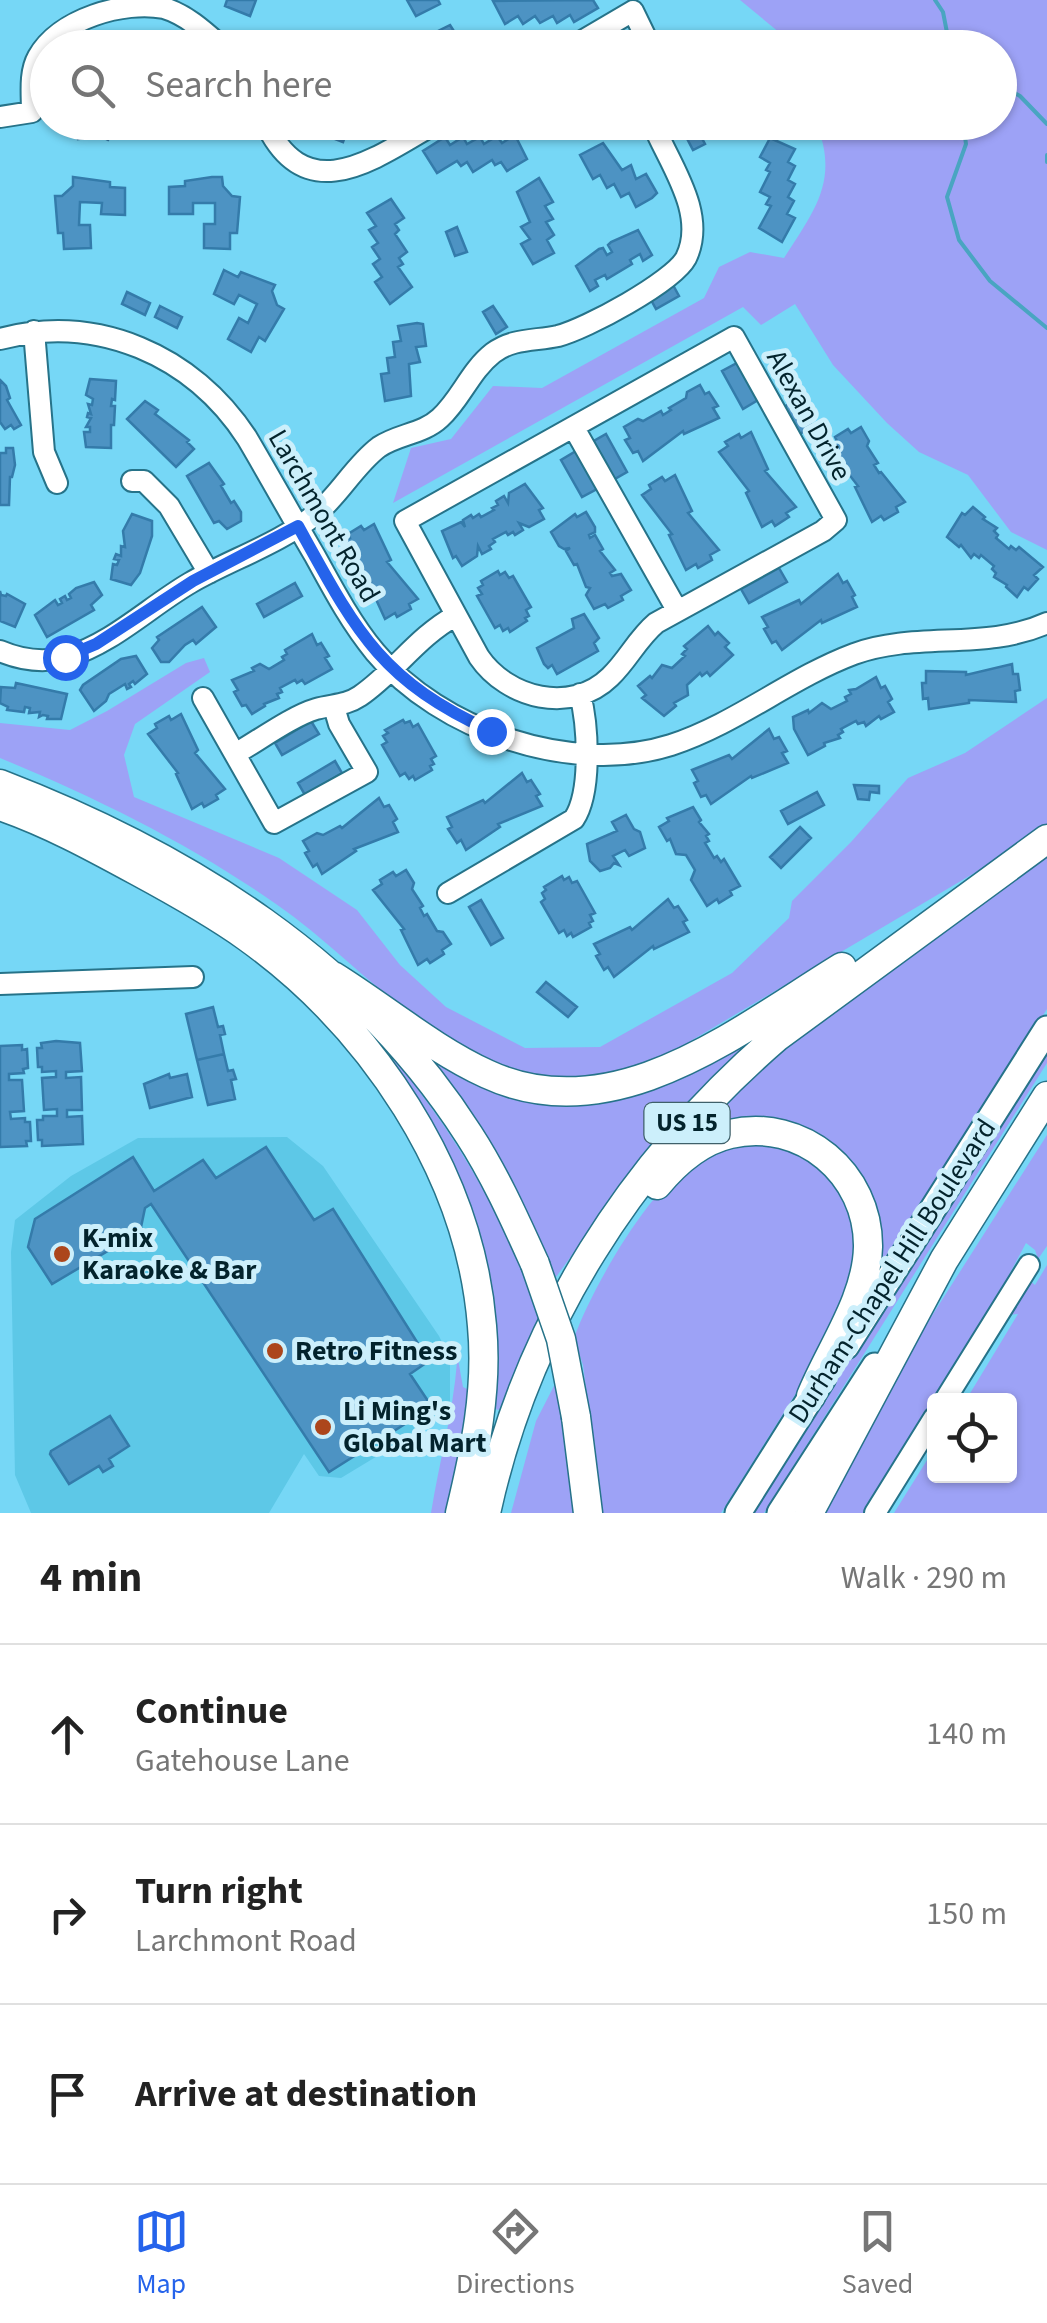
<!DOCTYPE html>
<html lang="en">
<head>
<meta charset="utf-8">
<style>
  body { margin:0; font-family:"Source Sans 3",sans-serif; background:#f6f6f6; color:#222 }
  .controls { position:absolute; right:30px; bottom:30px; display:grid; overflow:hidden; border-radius:10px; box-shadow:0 2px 8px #0004 }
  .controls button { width:90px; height:90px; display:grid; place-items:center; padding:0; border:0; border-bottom:2px solid #e0e0e0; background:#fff; color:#222; font:50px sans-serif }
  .stop { position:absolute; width:30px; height:30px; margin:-22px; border:8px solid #2563eb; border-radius:50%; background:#fff }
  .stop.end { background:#2563eb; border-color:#fff; box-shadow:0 2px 10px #0008 }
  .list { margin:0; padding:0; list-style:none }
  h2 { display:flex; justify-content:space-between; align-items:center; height:130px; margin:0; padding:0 40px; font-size:42px }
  h2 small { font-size:32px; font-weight:400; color:#767676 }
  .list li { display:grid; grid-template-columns:65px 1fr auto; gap:30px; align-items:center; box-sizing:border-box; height:180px; padding:0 40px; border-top:2px solid #e0e0e0 }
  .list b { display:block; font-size:38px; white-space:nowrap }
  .list p { margin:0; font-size:32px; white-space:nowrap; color:#767676 }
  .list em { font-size:32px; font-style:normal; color:#767676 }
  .icon { flex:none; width:55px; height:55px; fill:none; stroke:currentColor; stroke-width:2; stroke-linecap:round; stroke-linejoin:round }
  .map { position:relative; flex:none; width:1047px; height:1513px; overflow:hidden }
  .search { position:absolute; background:#fff; box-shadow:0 2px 8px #0004; left:30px; right:30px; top:30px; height:110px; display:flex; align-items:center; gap:25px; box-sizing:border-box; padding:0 35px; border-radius:55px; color:#767676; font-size:38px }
  .sheet { height:670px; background:#fff }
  nav { display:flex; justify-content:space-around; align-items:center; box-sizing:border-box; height:140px; border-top:2px solid #e0e0e0; background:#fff; font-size:28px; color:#767676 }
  nav a { display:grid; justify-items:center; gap:5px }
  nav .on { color:#2563eb }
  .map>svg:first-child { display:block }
</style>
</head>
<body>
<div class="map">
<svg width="1047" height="1513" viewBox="0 0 1047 1513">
  <rect width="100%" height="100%" fill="#76d7f6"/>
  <!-- built -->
  <path fill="#5dc8e7" d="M287,1137L323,1166L439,1336L450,1359V1412L341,1478L319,1476L304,1454L269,1513H31L15,1475L11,1252L15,1220L71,1176L138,1138Z"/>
  <!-- green -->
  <path fill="#9da2f6" d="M740,0H1047V550L1011,532L968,475L919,452L887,423L833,365L795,304L761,325L743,307L393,503L411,448L451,439L493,386L542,388L704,298L719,267L750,252L784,258C814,211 840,180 816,123L1000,122V48L797,47Z
    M204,658L210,672L135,724L124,755L134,797L279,858L357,910L400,965L446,1007L525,1048L600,1047L732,973L789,918L792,901L851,842L908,778L965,753L1047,698V824L976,872L667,1055C646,1064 625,1073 602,1076C590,1078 577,1076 564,1076C552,1076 538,1077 526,1074C427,1051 357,960 276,904C192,845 95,797 0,758V723L70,730L107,711L186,663Z
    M1047,854V1009L879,1276L854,1174L716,1125L727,1117V1099L789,1043Z
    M743,1036L749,1045L693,1098L651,1146L556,1277L480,1128L435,1065L444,1058L540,1096Z
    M1047,1048V1063L764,1513H753Z
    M395,1060C458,1138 508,1222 539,1317L499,1410L491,1408L493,1334L389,1065Z
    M1047,1135V1246L1038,1259L1035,1250L1026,1243L993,1305L866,1513H819L891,1380Z
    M737,1142L792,1144L846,1187L862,1255L825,1347L721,1513H602L583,1365L574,1338C592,1288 649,1188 695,1160C707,1153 723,1148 737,1142Z
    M1047,1265V1513H894L934,1449V1476H1010V1400H966L1018,1314L1007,1315L1029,1280L1035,1285Z
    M457,1354L463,1387L467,1389L468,1408L448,1513H431C439,1462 453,1414 457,1362L452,1356Z
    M556,1382L576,1513H511L536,1421Z"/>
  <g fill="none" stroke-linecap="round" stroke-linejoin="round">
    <!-- stream -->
    <path stroke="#49a5c1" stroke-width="4" d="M935,0L943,12L950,48
      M1000,85L1020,96L1047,124
      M963,122L966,144L947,197L959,240L990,281L1047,328
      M1047,155V162"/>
  </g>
  <!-- building -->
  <path fill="#4d93c3" stroke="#347baa" stroke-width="2.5" d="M227,0H256L250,16L225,6Z
    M407,0H438L440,4L416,16Z
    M593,0L598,8L574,22L570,15L557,23L553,16L540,23L535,16L523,24L518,16L505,24L493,1Z
    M450,25L464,47L431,48L436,45L430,35Z
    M700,32L726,40L724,48H695Z
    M105,122L110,137L108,140L100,136L78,139L76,124Z
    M314,122H348L349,125L343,142L317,132L320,125Z
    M689,122H693L705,144L693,150L681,127Z
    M515,135L527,159L507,171L501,162L495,165L492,160L473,172L467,162L461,166L457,161L437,173L423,151L445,137L450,145L463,137L467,144L480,137L484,144L497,136L502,143Z
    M770,138L795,149L788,162L795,166L788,180L795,184L788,197L794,201L787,214L795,218L782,242L759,228L771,206L766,204L770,197L760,192L770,172L766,170L770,163L760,157Z
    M603,143L622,170L631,165L636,179L646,174L657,193L652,198L636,207L629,193L621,197L614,184L607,188L600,175L593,179L580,155Z
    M73,177L110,182V187L125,188V215L101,214L102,203L80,202L79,225H90L91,248L64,249L63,233H58L55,196H62L73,186Z
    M212,177H222L223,186L232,196L240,197L237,233H230V249L204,248V224H215V203H193V214H169V187L185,186V181Z
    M539,178L553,202L545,206L553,219L546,222L554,235L547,240L554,253L533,264L521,244L530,239L521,227L530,222L517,192Z
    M391,199L404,218L395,224L399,230L395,234L407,252L399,258L403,264L398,267L412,287L390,304L375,282L382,277L373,264L380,259L372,247L378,243L369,230L376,226L367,213Z
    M457,227L467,252L455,256L446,232Z
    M638,230L652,255L643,261L640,254L630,260L632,264L607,279L605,275L595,280L598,286L590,291L576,266L599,249L603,248L607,255L612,252L608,245L611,242Z
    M224,270L238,277L241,272L275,285L272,291L277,305L284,309L265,341L259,337L251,352L228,339L239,318L248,323L257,304L239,295L234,304L214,294Z
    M673,285L679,296L656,309L650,298Z
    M127,292L150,303L145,315L122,304Z
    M160,306L182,317L177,328L155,317Z
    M493,306L507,327L496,334L483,312Z
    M417,323L423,324L426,346L416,347L420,362L409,364L411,396L385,401L381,374L389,373L387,358L395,357L393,342L401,341L398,326Z
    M737,363L758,400L743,409L722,371Z
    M90,379L116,381L115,400L112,399L111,406H115L114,425H111V448L86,447L84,432H90V427H86L91,418L87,417L88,413L91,414L88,404L92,405L93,399L86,395Z
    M0,380L6,386L10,398L7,400L21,425L14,429L11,425L5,429L0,422Z
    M700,385L705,394L709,392L718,406L713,408L719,418L684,434L683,431L643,461L638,451L633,453L625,440L630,438L624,427L638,419L643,421L661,411L663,415L671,410L669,408L686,398L687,392Z
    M797,399L813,427L799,434L784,407Z
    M145,401L158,410L155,414L159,417L189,440L187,442L194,449L176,467L127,419Z
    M861,427L869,441L867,446L878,463L874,465L879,473L881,472L905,502L896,507L898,512L884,520L881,516L872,522L855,487L858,486L828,447L837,441L835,437L848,429L851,433Z
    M751,432L768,469L765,471L796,507L786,513L789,517L775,526L772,521L762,527L746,493L749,491L719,452L728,446L725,442L739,434L741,438Z
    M606,434L627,472L613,480L592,442Z
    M6,448H13L15,465L12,477H10L9,505H0V453H6Z
    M576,451L597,489L582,497L561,460Z
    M209,463L224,484L221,486L231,503L234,501L241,512V521L227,529L219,521L214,523L187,476Z
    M675,475L692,511L688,513L719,550L710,555L712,560L698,568L696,564L686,570L669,535L672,534L642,495L651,489L649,485L662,477L665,481Z
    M525,484L543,508L539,510L544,519L529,527L519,523L523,530L515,535L513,532L508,535L506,532L493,539L495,542L489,546L491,549L482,554L478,546L477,556L462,566L456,556L453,558L442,531L461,522L465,527L463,520L471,515L473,518L479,514L481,517L494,510L492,508L498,505L496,501L504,496L508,503L509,493Z
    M973,507L985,517L983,519L997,528L994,531L998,535L996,538L1009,549L1011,546L1016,550L1019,547L1043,567L1034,575L1038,579L1028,590L1024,587L1017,597L1006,587L1007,585L994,577L996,573L992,569L994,566L981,555L979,558L974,554L971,558L961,545L959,547L947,537L962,513L965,515Z
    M586,512L595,527V532L589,535L590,538L595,535L603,549L600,551L615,570L610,573L612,576L621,574L631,590L621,596L623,600L608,608L605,604L594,609L586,595L590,588L586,587L577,564L574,565L566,551L570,548L564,549L559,546L551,532L575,514L577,517Z
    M132,514L152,521V536L140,573L131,585L111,579L113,564L117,565L119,560L114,559L116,554L121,556V546L125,547L123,531Z
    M374,524L391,560L387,562L418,599L409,604L411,609L397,617L395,613L385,619L369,584L371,582L341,544L350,538L348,534L361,526L364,530Z
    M779,568L787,582L749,603L741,589Z
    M498,571L500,575L505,572L509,578L513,576L531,607L526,610L529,616L525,618L527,621L510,632L508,628L503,631L500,625L495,628L477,596L482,594L478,588L483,585L481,581Z
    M838,574L843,583L847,581L855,595L852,597L857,607L822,623L821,620L782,650L776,641L772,643L764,629L768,627L762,617L799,600L801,604Z
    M94,582L102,595L91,605L94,610L47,637L35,615L55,600L58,605L62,603L60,599L65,596L67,600L71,598L69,594L76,588Z
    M295,583L302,596L264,617L257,604Z
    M0,591L1,595L6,596L7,594L25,604L15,627L0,621Z
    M202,607L216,627L196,644L193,640L185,645L169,662H161L152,648L159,640L157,637Z
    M584,614L599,638L594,643L598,651L557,674L552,665L548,668L544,664L537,648L574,628L572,619Z
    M708,626L715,635L718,632L729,643L725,647L733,655L710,676L707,672L702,676L700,673L687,685L688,695L674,703L676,706L664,716L642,698L646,695L638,686L650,676L652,678L662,665L672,668L685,656L682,654L687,649L684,646Z
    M312,634L317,645L321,643L329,656L325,658L332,669L305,684L302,680L297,683L295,680L280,688L282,692L277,694L279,698L264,704L265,706L252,714L246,705L242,706L234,692L238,690L232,680L254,671L252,668L260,664L269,669L284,660L282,657L287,654L285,650Z
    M136,656L147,674L135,684L133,681L129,684L131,687L127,689L125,684L109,694L106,701L94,711L80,690L83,685L121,659Z
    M1012,664L1013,674H1018L1020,690L1015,691L1016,702L969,700V703L929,709L928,698L923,699L922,683H926V671L966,672V675Z
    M876,677L881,688L885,686L892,699L888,702L894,712L881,719L879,716L866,726L864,722L858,724L856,721L841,729L843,732L838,735L840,738L824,743L825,746L808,755L794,729L793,717L808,710L809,713L822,703L831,709L847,701L845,697L851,694L849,690L856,689Z
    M16,683L67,694L61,719H47L48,716L43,715L39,717L40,712L29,713L30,708L25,707L24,712L7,710L8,707L0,703L1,687L15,688Z
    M181,714L198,750L195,753L225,789L216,795L218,799L204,807L202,803L192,809L176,774L178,773L148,734L157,728L155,724L169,716L171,720Z
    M403,720L405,723L410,721L413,727L418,724L436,756L431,759L434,764L430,766L432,770L415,780L413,776L409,779L405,773L400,776L382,745L387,742L383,736L388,733L385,730Z
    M311,721L319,734L282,755L275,743Z
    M769,729L774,739L779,737L787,751L782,753L788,763L752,778L751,776L711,804L706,795L701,797L694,783L698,781L692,770L729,755L732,759Z
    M335,761L342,773L305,795L298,783Z
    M522,773L527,782L531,780L540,794L536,796L542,806L498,824L500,827L466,850L461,840L457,843L448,829L452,827L447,817L483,800L485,803Z
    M854,785L879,786V793L870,792L869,800L858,799Z
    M817,792L824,805L788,824L781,811Z
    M379,798L384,807L389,805L397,819L393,822L398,832L354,849L356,851L322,874L317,864L313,867L305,853L309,851L303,841L317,833L323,835L340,826L342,828Z
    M693,807L701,820L699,822L709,834L706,836L709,841L705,843L714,858L717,856L721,862L724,859L740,886L730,891L732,895L719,903L717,899L707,906L691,880L695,870L686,855L676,854L670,839L667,841L659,827L669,821L667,818Z
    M626,815L634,829L640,832L645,848L629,856L625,850L613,856L619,865L614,863L610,868L600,871L590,861L587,844L617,831L612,822Z
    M800,827L811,838L781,868L770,857Z
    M406,870L414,883L412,889L423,906L420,908L424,916L427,914L437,931L443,932L451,944L442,950L444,954L430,963L427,959L418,965L401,930L404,929L373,890L382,884L380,880L393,872L396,876Z
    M562,876L564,880L569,877L572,883L577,881L595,913L590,915L593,921L589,923L591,927L573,937L571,933L567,936L564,930L559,933L541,902L545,899L542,893L546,890L544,887Z
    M668,899L674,908L678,906L687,920L683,922L689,932L654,949L653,946L614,977L608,967L604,970L596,956L600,954L594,944L630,927L632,930Z
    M481,900L503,938L491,945L469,907Z
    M546,982L577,1007L568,1017L537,992Z
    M213,1007L218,1027L223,1026L225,1034L220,1035L224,1054L197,1060L186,1014Z
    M56,1041L80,1043L82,1071L66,1072V1078L81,1077L82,1110H67V1117L82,1116L83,1144L42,1146V1140H38L37,1120H43V1116H57V1109L44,1110L42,1078L56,1077V1071L42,1072V1067H38L37,1048H42L41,1043Z
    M22,1045V1050L27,1049L28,1068L23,1069L24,1073L9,1074V1080H22L24,1111L10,1112L11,1119L25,1118V1122H30L31,1141H26L27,1146L0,1147V1046Z
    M224,1054L228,1071L233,1070L236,1079L231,1080L235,1099L208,1105L197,1060Z
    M169,1074L170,1078L187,1074L192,1097L150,1108L144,1084Z
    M266,1147L314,1220L333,1209L429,1361L410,1374L432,1407L329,1472L151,1204L145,1208L140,1232L52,1284L28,1247L35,1219L133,1157L154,1191L203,1160L216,1178Z
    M110,1416L129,1446L109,1459L113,1466L103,1472L99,1466L69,1484L50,1454L51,1451Z"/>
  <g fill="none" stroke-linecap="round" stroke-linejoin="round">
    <defs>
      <path id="minor" d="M570,48L633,11L651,48
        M0,117L32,112C32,94 29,73 38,57C59,19 124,0 164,8C187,15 205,32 223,48
        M265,122C307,213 378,156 438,122
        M34,331L44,452L57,483
        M734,337L836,520L823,531L656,623C637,639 628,660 610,677C571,715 507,698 479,657L405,521Z
        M0,339C97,313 193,355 247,438C270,477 292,517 315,556C333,589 351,623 375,652C440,731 573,776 671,745C736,724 790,678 854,654C916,631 986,651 1047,623
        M574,428L677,610
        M132,481H144L169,506L209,573
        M0,651C21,660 44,663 67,657C113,643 149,607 190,583C231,559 280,544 317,513C340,494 355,465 379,447C398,434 423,434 440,418C461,399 470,371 493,353C513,338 535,341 558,336C586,329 673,282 686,258C708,213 668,162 652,122
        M203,698L274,823L367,772L339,724L334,707
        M235,754C258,741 292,716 316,709C333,704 345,706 360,696C395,672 417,637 455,616
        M448,893L574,819C592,792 588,725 580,694
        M0,984L193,977
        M945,1400L1029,1265
        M875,1513L934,1418"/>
      <path id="major" d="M846,1346L1047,1029
        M738,1513L823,1378
        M780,1513L875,1366"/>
      <path id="highway" d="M0,784C187,856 359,963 469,1135C495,1175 515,1220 535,1264
        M0,806C47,822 93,847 137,871C174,891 212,912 247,937C371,1026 470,1172 482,1326C488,1390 475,1451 460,1513
        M333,976C383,1007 434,1050 487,1074C614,1133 739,1030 842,967
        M657,1185C676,1162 700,1141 730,1134C802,1117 869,1174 868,1247C867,1299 830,1349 811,1396
        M576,1417L588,1513
        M486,1513C527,1324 632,1162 777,1037L1047,839
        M809,1513L944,1260L1047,1096"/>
    </defs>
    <!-- minor casing -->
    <use href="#minor" stroke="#267389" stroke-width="24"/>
    <!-- major casing -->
    <use href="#major" stroke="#267389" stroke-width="29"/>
    <!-- highway casing -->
    <use href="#highway" stroke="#267389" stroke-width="31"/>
    <!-- minor -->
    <use href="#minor" stroke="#fff" stroke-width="20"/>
    <!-- major -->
    <use href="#major" stroke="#fff" stroke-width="25"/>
    <!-- highway -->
    <use href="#highway" stroke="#fff" stroke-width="28"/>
    <defs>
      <path id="highway-bridge" d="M535,1264L561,1339L576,1417"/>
    </defs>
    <!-- highway-bridge casing -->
    <use href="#highway-bridge" stroke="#267389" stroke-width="31" stroke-linecap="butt"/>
    <!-- highway-bridge -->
    <use href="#highway-bridge" stroke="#fff" stroke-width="28"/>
  </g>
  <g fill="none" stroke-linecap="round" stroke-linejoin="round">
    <!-- route -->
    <path stroke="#2563eb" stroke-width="12" d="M65,657L96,644L193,581L298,526C355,629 379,680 491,731"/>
  </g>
  <!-- markers -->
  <g fill="#ac461c" stroke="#cceffb" stroke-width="4">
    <circle cx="62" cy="1254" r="10"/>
    <circle cx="275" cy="1351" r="10"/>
    <circle cx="323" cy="1427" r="10"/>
  </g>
  <g text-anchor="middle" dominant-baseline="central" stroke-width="10" stroke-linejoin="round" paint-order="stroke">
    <!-- shield labels -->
    <rect fill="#cceffb" stroke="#3f606a" stroke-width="2.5" x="644.5" y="1103" width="85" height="40" rx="8"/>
    <g font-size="25" font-weight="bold" fill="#03232c">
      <text x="687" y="1123">US 15</text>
    </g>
    <!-- street labels -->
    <g font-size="28" fill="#03232c" stroke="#cceffb">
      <text transform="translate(809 415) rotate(61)">Alexan Drive</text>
      <text transform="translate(324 516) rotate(60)">Larchmont Road</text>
      <text transform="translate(892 1271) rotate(-57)">Durham-Chapel Hill Boulevard</text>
    </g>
    <!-- poi labels -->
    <g font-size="28" font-weight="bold" fill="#03232c" stroke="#cceffb" text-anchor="start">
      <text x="82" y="1238">K-mix<tspan x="82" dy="32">Karaoke &amp; Bar</tspan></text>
      <text x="295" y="1351">Retro Fitness</text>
      <text x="343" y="1411">Li Ming's<tspan x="343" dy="32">Global Mart</tspan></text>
    </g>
  </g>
</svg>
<div class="controls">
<button><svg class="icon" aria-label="locate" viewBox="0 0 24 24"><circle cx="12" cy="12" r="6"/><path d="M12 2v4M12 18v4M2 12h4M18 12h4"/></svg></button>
</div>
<div class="stop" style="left:65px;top:657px"></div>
<div class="stop end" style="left:491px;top:731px"></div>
<div class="search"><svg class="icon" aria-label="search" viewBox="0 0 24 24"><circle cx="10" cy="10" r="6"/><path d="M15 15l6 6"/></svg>Search here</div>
</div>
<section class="sheet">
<h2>4 min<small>Walk · 290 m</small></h2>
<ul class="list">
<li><svg class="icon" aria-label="ahead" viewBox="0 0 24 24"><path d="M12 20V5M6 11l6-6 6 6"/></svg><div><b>Continue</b><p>Gatehouse Lane</p></div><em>140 m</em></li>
<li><svg class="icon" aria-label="right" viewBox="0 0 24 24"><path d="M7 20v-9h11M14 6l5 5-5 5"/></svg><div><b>Turn right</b><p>Larchmont Road</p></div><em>150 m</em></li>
<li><svg class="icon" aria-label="arrive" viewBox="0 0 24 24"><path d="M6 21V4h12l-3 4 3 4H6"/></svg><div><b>Arrive at destination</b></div></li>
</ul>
</section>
<nav>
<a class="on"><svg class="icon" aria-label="map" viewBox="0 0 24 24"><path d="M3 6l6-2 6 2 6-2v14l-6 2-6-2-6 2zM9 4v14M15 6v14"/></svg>Map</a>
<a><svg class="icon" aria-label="directions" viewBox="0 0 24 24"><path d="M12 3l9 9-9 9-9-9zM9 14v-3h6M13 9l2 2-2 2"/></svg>Directions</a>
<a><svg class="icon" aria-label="saved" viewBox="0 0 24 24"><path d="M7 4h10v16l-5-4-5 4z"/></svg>Saved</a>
</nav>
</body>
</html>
